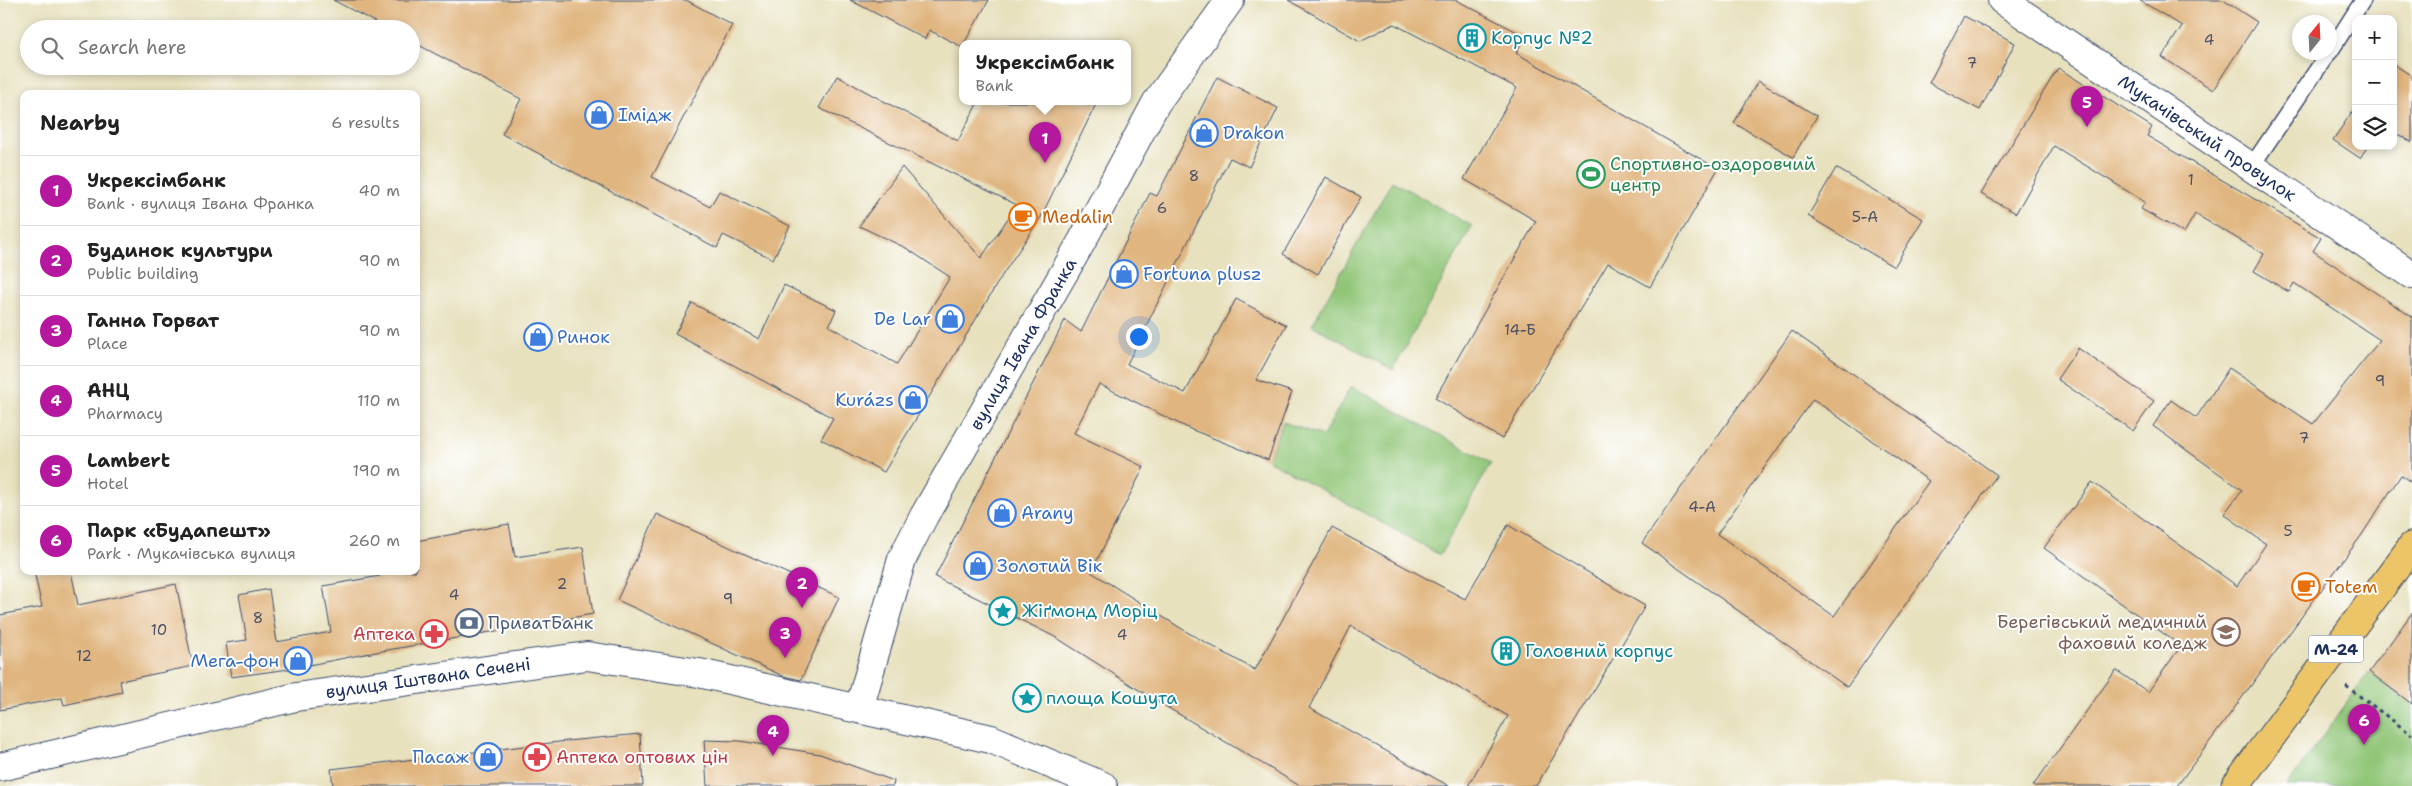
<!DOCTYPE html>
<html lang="en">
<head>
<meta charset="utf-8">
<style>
  body { margin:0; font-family:"Shantell Sans",sans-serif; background:#f6f6f6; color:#222 }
  .controls { position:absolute; right:15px; top:15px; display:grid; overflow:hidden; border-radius:10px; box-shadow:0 2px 8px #0003 }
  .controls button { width:45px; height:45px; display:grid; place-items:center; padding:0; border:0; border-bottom:1px solid #e0e0e0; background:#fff; color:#222; font:25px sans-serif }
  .compass { position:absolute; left:2292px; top:15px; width:45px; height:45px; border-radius:50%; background:#fff; box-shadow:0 2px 8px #0003; rotate:18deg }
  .you { position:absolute; left:1138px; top:336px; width:18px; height:18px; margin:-12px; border:4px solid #fff; border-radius:50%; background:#1a73e8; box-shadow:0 0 0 8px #1a73e833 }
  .badge { display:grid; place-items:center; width:32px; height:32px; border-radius:50%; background:#b5179e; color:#fff; font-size:16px; font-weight:700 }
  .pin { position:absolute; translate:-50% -41px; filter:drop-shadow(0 1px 2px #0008) }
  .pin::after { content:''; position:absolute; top:26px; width:18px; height:15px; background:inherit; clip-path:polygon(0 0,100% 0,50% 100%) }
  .popup { position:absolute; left:959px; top:40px; width:172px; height:65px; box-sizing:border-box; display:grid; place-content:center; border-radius:10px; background:#fff; filter:drop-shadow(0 1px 4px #0005); font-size:16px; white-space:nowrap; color:#767676 }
  .popup b { font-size:19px; color:#222 }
  .popup::after { content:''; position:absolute; left:50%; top:100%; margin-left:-10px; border:10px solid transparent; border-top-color:#fff }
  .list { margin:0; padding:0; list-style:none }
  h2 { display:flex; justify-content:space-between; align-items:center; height:65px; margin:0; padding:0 20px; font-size:21px }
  h2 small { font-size:16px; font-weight:400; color:#767676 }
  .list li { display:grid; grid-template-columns:32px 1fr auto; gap:15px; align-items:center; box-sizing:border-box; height:70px; padding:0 20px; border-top:1px solid #e0e0e0 }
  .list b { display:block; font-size:19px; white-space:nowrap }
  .list p { margin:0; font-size:16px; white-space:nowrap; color:#767676 }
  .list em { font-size:16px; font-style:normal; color:#767676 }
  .icon { flex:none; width:28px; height:28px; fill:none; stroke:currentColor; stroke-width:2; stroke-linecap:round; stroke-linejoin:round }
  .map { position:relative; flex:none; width:2412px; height:786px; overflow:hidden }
  .search { position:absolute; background:#fff; box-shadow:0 2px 8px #0003; left:20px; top:20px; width:400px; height:55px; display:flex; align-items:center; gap:12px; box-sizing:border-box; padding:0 18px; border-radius:28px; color:#767676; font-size:19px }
  .panel { position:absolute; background:#fff; box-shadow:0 2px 8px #0003; left:20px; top:90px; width:400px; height:485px; border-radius:10px }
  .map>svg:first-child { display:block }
</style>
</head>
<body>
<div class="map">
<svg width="2412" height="786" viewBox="0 0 2412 786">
  <rect width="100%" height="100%" fill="#fff"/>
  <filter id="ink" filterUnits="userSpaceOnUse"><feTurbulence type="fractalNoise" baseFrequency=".02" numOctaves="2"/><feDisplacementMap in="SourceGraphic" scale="10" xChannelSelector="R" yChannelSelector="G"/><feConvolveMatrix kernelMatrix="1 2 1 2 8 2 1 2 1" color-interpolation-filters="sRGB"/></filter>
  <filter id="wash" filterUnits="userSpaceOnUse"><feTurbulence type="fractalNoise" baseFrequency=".0096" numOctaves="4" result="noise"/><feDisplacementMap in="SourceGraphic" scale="20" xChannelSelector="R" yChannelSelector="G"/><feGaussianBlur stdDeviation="1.12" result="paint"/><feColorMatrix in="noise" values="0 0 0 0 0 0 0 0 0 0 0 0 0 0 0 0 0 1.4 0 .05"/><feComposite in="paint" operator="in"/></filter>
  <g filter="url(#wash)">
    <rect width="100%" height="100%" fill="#e7e1be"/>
    <!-- green -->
    <path fill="#91c678" stroke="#567a6b" d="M1392,181L1472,226L1393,370L1312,325Z
      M1351,386L1491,463L1440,555L1268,460L1283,422L1323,436Z
      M2369,672L2412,704V786H2287Z"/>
    <g id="blocks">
      <!-- building -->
      <path fill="#e0b57f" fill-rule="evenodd" d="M333,0H686L732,25L652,177L710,207L719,191L790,226L773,259L723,235L717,248L502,134L521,99L411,41V29H388Z
        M850,0H989L962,47L929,30L925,39Z
        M1288,0H1456L1525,36L1516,53L1718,169L1650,287L1608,263L1502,439L1435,398L1536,221L1464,179L1517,88L1394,24L1360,41Z
        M2139,0H2223L2257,22L2213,90L2162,57L2182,26Z
        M1964,16L2015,43L1980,110L1929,83Z
        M2393,64L2412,76V142L2393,132Z
        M2058,68L2152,127L2147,136L2321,238L2313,251L2412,317V483L2401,475L2361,536L2177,786H2033L2116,670L2148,692L2181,646L2044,548L2092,482L2237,586L2266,544L2224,514L2242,490L2153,426L2171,400L2196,418L2229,368L2313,424L2380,340L2294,283L2289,292L2254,271L2264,254L2195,214L2184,233L2141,209L2145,202L2054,146L2016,213L1981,194Z
        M837,76L958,141L978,102H1097L1041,217L1003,274L884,472L821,439L833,418L675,334L692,303L759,339L784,285L836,310L829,326L897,364L950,277L906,248L859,226L902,167L981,258L1017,205L819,108Z
        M1217,77L1278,108L1249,167L1230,158L1127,364L1185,393L1236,299L1286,325L1256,380L1292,392L1268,460L1190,429L1099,384L1074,433L1144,467L1091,572L1187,632L1255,670L1332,528L1465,599L1508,525L1645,606L1536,786H1468L1508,716L1351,626L1309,708L1449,786H1300L1150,697L1057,638L935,577L1065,320L1081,332L1150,193L1157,196Z
        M1758,81L1817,116L1793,157L1734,123Z
        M2356,106V146H2368L2360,158L2333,140Z
        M1836,168L1923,219L1894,267L1808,216Z
        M1326,177L1361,197L1318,274L1283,254Z
        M1792,331L1997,475L1847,687L1642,543ZM1813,399L1929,481L1834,616L1717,534Z
        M2078,348L2154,401L2133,431L2057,379Z
        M657,514L839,597L801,680L783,676L617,600Z
        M509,524L515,557L583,547L593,614L365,654L289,669L231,677L226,643L247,640L239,595L269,589L277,642L331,632L323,586L380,576L379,571H416V541Z
        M34,571H71L78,605L176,584L193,666L120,681L122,692L64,705L62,698L0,710V615L42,607Z
        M2412,613V704L2369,672Z
        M640,734L643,786H333L331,769L567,741Z
        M704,740L740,741L820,754L894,781L893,786H707Z"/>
    </g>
  </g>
  <g filter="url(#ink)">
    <use href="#blocks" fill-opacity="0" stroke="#3a4a6c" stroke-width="1"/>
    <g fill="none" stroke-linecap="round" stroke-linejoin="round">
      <defs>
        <path id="lane" d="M2330,52L2363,0
          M2251,167L2329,52"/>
        <path id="street" d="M2002,0L2412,275
          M859,709L902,559L924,516L1081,243L1156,103L1230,0
          M0,767L296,697L587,656L699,673L991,739L1103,786"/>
        <path id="highway" d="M2235,786L2412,546"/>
      </defs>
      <!-- lane casing -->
      <use href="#lane" stroke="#3a4a6c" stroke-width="18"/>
      <!-- street casing -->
      <use href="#street" stroke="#3a4a6c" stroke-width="30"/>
      <!-- highway casing -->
      <use href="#highway" stroke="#3a4a6c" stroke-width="30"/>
      <!-- path -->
      <path stroke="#3a4a6c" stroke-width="3" stroke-dasharray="4 4" stroke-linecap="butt" d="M2346,686L2412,735"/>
      <!-- lane -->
      <use href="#lane" stroke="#fff" stroke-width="15"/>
      <!-- street -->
      <use href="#street" stroke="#fff" stroke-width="28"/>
      <!-- highway -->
      <use href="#highway" stroke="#edc569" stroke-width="28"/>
    </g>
  </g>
  <!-- icons -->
  <defs>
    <symbol id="building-ring" viewBox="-11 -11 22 22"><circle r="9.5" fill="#fff" stroke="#0f9aa8" stroke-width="1.5"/><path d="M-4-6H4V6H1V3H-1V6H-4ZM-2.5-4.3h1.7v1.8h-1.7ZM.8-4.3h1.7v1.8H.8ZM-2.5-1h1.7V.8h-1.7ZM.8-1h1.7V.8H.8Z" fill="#0f9aa8"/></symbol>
    <symbol id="shop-ring" viewBox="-11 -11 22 22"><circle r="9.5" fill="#fff" stroke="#3f7fe0" stroke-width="1.5"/><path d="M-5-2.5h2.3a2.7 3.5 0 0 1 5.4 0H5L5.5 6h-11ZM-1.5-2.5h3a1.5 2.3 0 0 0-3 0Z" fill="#3f7fe0"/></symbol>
    <symbol id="stadium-ring" viewBox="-11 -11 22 22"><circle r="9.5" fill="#fff" stroke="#2e9e5b" stroke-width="1.5"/><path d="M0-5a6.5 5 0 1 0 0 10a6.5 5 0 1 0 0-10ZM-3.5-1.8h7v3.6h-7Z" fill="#2e9e5b"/></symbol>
    <symbol id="cafe-ring" viewBox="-11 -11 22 22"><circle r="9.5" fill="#fff" stroke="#e8710a" stroke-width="1.5"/><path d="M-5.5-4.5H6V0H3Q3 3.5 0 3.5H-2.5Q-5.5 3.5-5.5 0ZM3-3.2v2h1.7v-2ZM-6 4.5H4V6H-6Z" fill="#e8710a"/></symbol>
    <symbol id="sight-ring" viewBox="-11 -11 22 22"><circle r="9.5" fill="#fff" stroke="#0f9aa8" stroke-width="1.5"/><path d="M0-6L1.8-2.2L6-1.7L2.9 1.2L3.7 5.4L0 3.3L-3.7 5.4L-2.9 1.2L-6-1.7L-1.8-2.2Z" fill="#0f9aa8"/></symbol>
    <symbol id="bank-ring" viewBox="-11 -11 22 22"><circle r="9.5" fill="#fff" stroke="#5c6f8a" stroke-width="1.5"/><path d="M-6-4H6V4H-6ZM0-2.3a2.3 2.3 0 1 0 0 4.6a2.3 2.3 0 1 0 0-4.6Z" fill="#5c6f8a"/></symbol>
    <symbol id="university-ring" viewBox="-11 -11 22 22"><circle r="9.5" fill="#fff" stroke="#8d6e63" stroke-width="1.5"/><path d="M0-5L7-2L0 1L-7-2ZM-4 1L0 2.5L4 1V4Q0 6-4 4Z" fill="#8d6e63"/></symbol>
    <symbol id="pharmacy-ring" viewBox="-11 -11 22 22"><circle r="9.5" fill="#fff" stroke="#e0444e" stroke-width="1.5"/><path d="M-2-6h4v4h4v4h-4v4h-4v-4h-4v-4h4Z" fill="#e0444e"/></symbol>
  </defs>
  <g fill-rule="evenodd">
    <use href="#building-ring" x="1456" y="22" width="32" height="32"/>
    <use href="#shop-ring" x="583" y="99" width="32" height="32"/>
    <use href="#shop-ring" x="1188" y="117" width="32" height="32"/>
    <use href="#stadium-ring" x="1575" y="158" width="32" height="32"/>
    <use href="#cafe-ring" x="1007" y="201" width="32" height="32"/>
    <use href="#shop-ring" x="1108" y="258" width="32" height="32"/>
    <use href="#shop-ring" x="934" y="303" width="32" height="32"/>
    <use href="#shop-ring" x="522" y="321" width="32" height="32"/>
    <use href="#shop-ring" x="897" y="384" width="32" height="32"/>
    <use href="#shop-ring" x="986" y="497" width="32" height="32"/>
    <use href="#shop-ring" x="962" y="550" width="32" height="32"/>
    <use href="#cafe-ring" x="2290" y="571" width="32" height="32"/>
    <use href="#sight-ring" x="987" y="595" width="32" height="32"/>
    <use href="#bank-ring" x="453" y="607" width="32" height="32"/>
    <use href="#university-ring" x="2210" y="616" width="32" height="32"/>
    <use href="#pharmacy-ring" x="418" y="618" width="32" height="32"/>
    <use href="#building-ring" x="1490" y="635" width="32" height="32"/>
    <use href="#shop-ring" x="282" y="645" width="32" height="32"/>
    <use href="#sight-ring" x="1011" y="682" width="32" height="32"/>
    <use href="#shop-ring" x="472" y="741" width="32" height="32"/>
    <use href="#pharmacy-ring" x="521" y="741" width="32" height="32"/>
  </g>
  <g text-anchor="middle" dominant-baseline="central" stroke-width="4" stroke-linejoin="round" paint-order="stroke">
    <!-- number labels -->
    <g font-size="15" fill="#4c5066">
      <text x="2209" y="40">4</text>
      <text x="1972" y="63">7</text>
      <text x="1194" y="176">8</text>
      <text x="2191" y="180">1</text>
      <text x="1162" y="208">6</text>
      <text x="1865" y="217">5-А</text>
      <text x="1520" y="330">14-Б</text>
      <text x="2380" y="381">9</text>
      <text x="2304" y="438">7</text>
      <text x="1702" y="507">4-А</text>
      <text x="2288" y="531">5</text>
      <text x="562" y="584">2</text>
      <text x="454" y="595">4</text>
      <text x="728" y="599">9</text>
      <text x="258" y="618">8</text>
      <text x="159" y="630">10</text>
      <text x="1122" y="635">4</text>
      <text x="84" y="656">12</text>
    </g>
    <!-- shield labels -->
    <rect fill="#fff" stroke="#5f6d8e" stroke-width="1" x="2308.5" y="635.5" width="55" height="27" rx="4"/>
    <g font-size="16" font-weight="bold" fill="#1b2f5e">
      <text x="2336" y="649">М-24</text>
    </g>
    <!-- culture labels -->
    <g font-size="18" fill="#0d838f" stroke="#fff" text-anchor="start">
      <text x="1491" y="38">Корпус №2</text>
      <text x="1022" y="611">Жіґмонд Моріц</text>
      <text x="1525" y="651">Головний корпус</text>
      <text x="1046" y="698">площа Кошута</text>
    </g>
    <!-- shop labels -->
    <g font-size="18" fill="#366cbe" stroke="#fff" text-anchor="start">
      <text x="618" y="115">Імідж</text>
      <text x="1223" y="133">Drakon</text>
      <text x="1143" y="274">Fortuna plusz</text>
      <text x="931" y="319" text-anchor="end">De Lar</text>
      <text x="557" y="337">Ринок</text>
      <text x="894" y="400" text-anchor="end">Kurázs</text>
      <text x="1021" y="513">Arany</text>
      <text x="997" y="566">Золотий Вік</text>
      <text x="279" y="661" text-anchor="end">Мега-фон</text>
      <text x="469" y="757" text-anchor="end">Пасаж</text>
    </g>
    <!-- street labels -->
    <g font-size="18" fill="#1b2f5e" stroke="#fff">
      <text transform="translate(2207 138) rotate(34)">Мукачівський провулок</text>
      <text transform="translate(1023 344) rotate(-60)">вулиця Івана Франка</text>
      <text transform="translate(428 678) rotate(-8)">вулиця Іштвана Сечені</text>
    </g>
    <!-- leisure labels -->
    <g font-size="18" fill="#27864d" stroke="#fff" text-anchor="start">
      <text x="1610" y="164">Спортивно-оздоровчий<tspan x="1610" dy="21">центр</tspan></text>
    </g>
    <!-- food labels -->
    <g font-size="18" fill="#c56008" stroke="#fff" text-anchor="start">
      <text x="1042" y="217">Medalin</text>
      <text x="2325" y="587">Totem</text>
    </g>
    <!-- education labels -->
    <g font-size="18" fill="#785e54" stroke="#fff" text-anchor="end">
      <text x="2207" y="622">Берегівський медичний<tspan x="2207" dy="21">фаховий коледж</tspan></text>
    </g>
    <!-- service labels -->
    <g font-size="18" fill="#4e5e75" stroke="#fff" text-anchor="start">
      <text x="488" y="623">ПриватБанк</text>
    </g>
    <!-- health labels -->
    <g font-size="18" fill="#be3a42" stroke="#fff" text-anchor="end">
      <text x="415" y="634">Аптека</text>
      <text x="556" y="757" text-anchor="start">Аптека оптових цін</text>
    </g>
  </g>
</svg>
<div class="controls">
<button>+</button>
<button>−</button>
<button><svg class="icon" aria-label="layers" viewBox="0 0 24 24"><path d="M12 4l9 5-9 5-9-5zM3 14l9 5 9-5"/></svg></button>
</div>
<svg class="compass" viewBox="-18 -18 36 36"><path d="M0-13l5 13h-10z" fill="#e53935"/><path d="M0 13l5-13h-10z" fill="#767676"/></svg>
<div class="you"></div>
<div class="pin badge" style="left:1045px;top:163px">1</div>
<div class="popup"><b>Укрексімбанк</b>Bank</div>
<div class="pin badge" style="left:802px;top:608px">2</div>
<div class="pin badge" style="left:785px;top:658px">3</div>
<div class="pin badge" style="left:773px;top:756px">4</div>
<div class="pin badge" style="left:2087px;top:127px">5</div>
<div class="pin badge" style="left:2364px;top:745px">6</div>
<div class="search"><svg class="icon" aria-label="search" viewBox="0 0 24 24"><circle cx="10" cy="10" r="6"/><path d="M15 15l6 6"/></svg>Search here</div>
<section class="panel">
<h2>Nearby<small>6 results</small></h2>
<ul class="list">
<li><span class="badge">1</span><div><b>Укрексімбанк</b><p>Bank · вулиця Івана Франка</p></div><em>40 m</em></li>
<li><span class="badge">2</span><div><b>Будинок культури</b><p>Public building</p></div><em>90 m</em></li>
<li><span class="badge">3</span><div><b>Ганна Горват</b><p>Place</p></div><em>90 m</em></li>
<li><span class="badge">4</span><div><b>АНЦ</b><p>Pharmacy</p></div><em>110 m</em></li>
<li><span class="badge">5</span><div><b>Lambert</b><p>Hotel</p></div><em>190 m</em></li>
<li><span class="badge">6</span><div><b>Парк «Будапешт»</b><p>Park · Мукачівська вулиця</p></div><em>260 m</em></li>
</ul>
</section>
</div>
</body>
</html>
